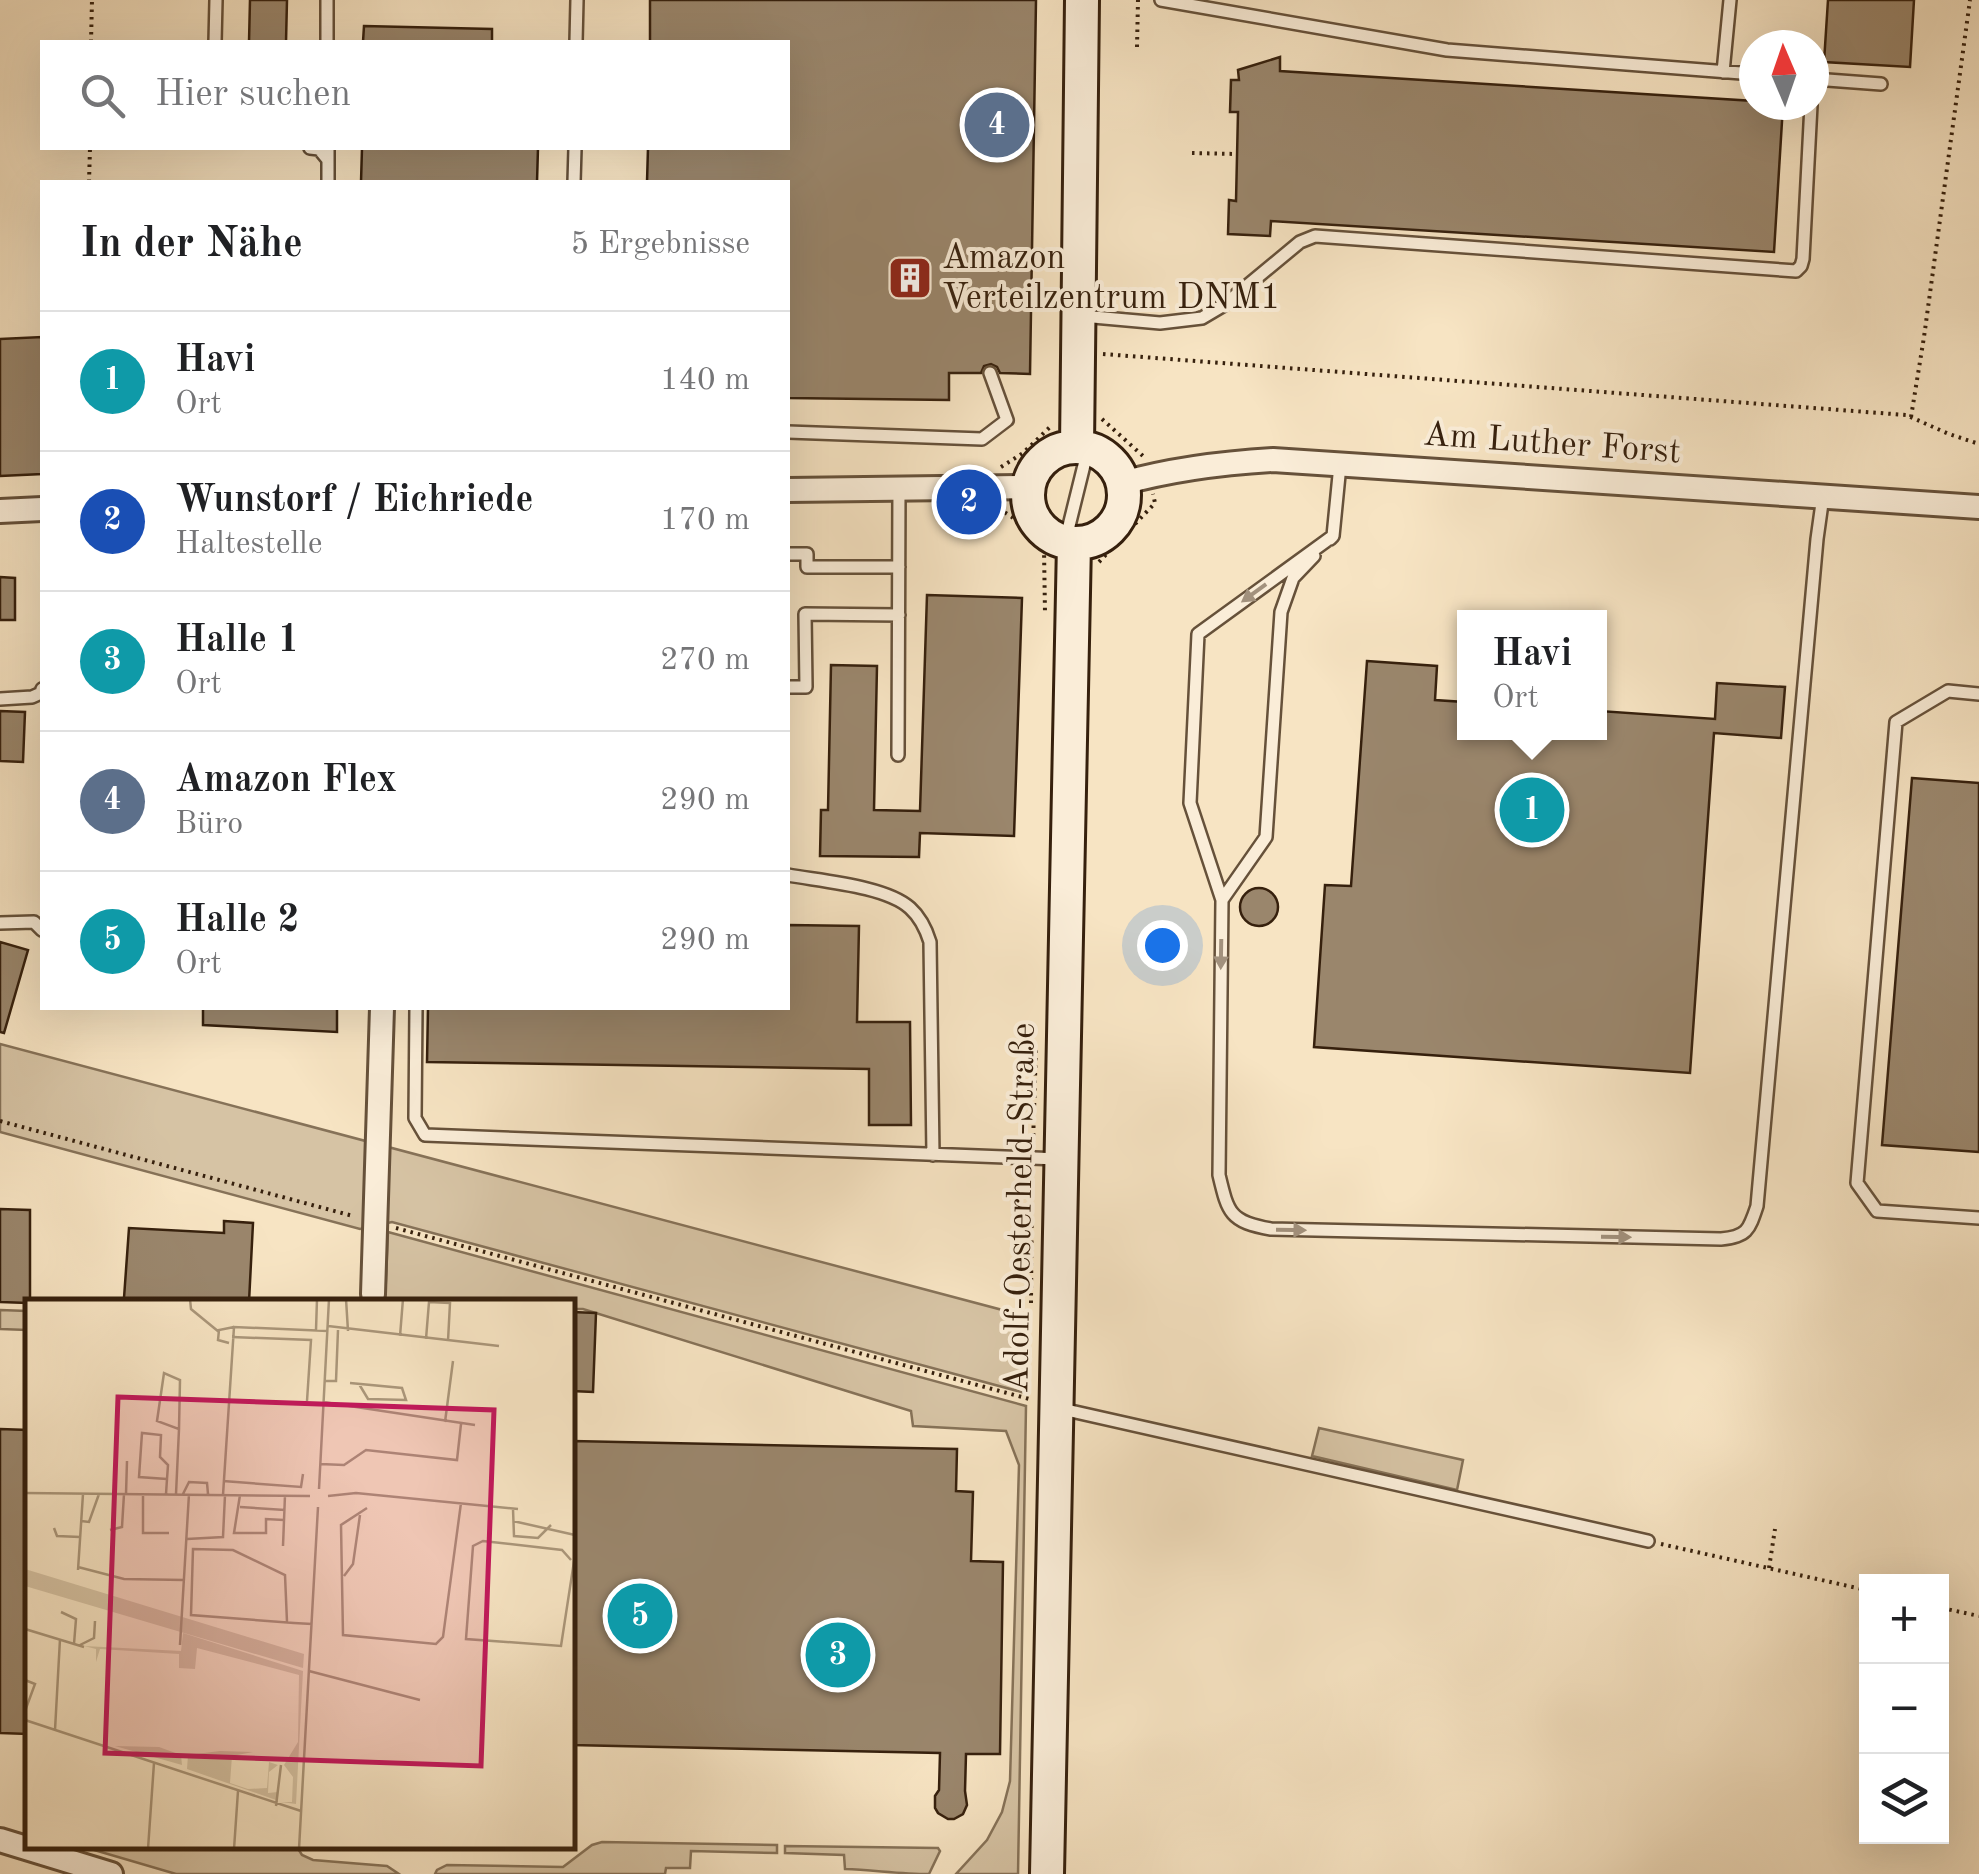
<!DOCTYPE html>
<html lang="de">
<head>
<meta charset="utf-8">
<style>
  body { margin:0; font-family:"Old Standard TT",serif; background:#f2f2f2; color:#202124 }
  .controls { position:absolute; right:30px; bottom:30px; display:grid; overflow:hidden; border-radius:0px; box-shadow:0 10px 40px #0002 }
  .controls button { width:90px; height:90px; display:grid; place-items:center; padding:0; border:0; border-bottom:2px solid #e0e0e0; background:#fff; color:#202124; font:50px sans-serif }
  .compass { position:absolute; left:1739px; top:30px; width:90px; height:90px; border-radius:50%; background:#fff; box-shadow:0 10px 40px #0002; rotate:358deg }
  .you { position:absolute; left:1162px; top:945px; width:35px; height:35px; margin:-25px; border:8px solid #fff; border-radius:50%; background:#1a73e8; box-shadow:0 0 0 15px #1a73e833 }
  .badge { display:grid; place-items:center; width:65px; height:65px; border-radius:50%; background:#d93025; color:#fff; font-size:32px; font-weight:700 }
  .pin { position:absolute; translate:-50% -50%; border:5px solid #fff; box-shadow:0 2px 10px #0006 }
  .popup { position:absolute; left:1457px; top:610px; width:150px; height:130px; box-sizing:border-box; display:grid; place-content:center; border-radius:0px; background:#fff; filter:drop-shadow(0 2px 8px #0005); font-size:32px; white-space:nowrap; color:#757577 }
  .popup b { font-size:38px; color:#202124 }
  .popup::after { content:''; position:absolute; left:50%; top:100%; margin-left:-20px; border:20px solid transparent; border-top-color:#fff }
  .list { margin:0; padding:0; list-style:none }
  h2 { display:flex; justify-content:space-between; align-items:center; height:130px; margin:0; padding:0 40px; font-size:42px }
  h2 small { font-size:32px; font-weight:400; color:#757577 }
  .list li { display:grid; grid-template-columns:65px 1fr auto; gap:30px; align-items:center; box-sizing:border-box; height:140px; padding:0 40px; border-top:2px solid #e0e0e0 }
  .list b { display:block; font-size:38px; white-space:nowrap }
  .list p { margin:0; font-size:32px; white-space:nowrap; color:#757577 }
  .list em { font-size:32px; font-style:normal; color:#757577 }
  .icon { flex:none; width:55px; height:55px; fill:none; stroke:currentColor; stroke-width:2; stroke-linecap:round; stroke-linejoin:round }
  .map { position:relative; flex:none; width:1979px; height:1874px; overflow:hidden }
  .search { position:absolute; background:#fff; box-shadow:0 10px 40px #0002; left:40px; top:40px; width:750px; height:110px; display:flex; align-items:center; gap:25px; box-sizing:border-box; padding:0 35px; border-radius:0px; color:#757577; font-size:38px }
  .panel { position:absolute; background:#fff; box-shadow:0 10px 40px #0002; left:40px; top:180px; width:750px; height:830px; border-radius:0px }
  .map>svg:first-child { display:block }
</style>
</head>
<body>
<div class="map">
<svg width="1979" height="1874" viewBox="0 0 1979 1874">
  <rect width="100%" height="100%" fill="#f7e4c3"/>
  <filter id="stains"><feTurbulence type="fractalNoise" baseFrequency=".002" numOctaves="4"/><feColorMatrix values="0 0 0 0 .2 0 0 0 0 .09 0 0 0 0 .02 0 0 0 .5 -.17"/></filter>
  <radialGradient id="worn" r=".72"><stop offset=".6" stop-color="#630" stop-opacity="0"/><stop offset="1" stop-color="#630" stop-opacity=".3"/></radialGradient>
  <!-- green -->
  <path fill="#d6c3a4" stroke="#867258" stroke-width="2.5" d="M0,1044L1025,1316V1393L392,1222L360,1229L0,1132Z
    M388,1232L1026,1406L1018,1874H956L987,1840L1002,1812L1010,1781L1019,1465L1006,1431L913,1426L911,1411L583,1309H573L572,1302H385Z
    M0,1310L27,1311V1330L0,1329Z
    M1319,1428L1463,1460L1457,1490L1312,1456Z
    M602,1842L777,1845V1853L691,1851L690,1868H666L665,1874H435L437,1870L447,1865L563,1867L592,1845Z
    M785,1846L938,1848L940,1851L929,1874C900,1874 874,1870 845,1869L844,1855L785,1853Z
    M84,1847H297L302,1855L313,1860L387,1866L399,1874H176Z"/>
  <!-- building -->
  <path fill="#9a866c" stroke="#36200d" stroke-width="2.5" d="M250,0H287L286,42H249Z
    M650,0H1036L1030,374L1000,373L997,367L991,364L984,366L981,373H949V400L788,398V182H647L648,148H788V42H650Z
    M1828,0H1914L1910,67L1824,62Z
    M364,26L492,29V42H363Z
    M1280,57V71L1754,101V105H1783L1774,252L1271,221L1270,236L1228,234L1229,200L1236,201L1238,112H1230L1231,80H1239L1238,70Z
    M362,148H538L537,182H361Z
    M42,337V474L0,476V339Z
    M0,577L15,578V620H0Z
    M927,595L1022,598L1014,836L920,833L919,857L820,856L821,810H828L831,665L877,666L874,810L920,811Z
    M1367,661L1437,666L1435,700L1464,702V732H1600V711L1715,719L1717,683L1785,687L1781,738L1714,733L1690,1073L1314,1047L1325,885L1351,886Z
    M0,711L25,712L23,762L0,761Z
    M1912,778L1979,783V1152L1882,1145Z
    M1240 907a19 19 0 1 1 38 0a19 19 0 1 1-38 0Z
    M788,925L859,926L857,1022H910L911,1125H869V1069L427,1062L428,1008H788Z
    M0,942L28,950L4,1033L0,1032Z
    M203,1008H337V1032L203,1025Z
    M0,1209L30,1210V1302L28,1303L0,1302Z
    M224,1221L253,1223L249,1302H184L124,1298L129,1228L224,1233Z
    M572,1312L596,1313L593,1392L572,1391Z
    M0,1429L28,1430V1734L0,1733Z
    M572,1441L957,1449L956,1491L973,1492L971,1561L1003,1562L1000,1754H966L965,1791L967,1805L963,1814L954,1819H948L938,1813L935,1808V1796L939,1790L940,1753L572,1745Z"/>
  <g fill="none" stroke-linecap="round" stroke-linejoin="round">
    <defs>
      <path id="lane" d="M1161,0L1447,50L1754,74
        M215,42L216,0
        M327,42V0
        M576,42L577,0
        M1723,72L1730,0
        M1814,79L1881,84
        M310,148L319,149L328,160
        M328,148V182
        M574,182L575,148
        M1082,316L1160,323L1202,318L1224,305L1300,242L1315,236L1796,271L1801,266L1803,259L1811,105
        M788,432L982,439L1007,420L990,373
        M1333,536L1198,634L1190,803L1222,900L1219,1175C1228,1213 1230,1222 1271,1229L1721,1239C1747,1237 1749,1230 1757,1206L1817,539L1823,496
        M1330,539L1333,536L1340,465
        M1065,542L1088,449
        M788,554H807V567H899
        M788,687H806L805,614L899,615
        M1979,694L1948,691L1896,722L1857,1183L1877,1211L1979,1218
        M0,699L32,697L41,693L42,689
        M898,755L899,488
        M788,875C820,881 886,886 910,908C920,917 926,929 930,942L933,1155
        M1222,900L1266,837L1281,612L1293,578L1314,556
        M0,923L34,922L42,930
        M416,1008L415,1118L425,1135L1059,1159
        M1062,1409L1648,1541"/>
      <path id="street" d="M1123,483C1173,469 1222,463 1273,460L1979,507
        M788,490L1028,487
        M0,511L42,509
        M373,1294L382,1008
        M0,1840L111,1874"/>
      <path id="secondary" d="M1077,447L1082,0
        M1028 495a48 48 0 1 1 96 0a48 48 0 1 1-96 0Z
        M1047,1874L1074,543"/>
    </defs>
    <!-- lane casing -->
    <use href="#lane" stroke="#66513a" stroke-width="16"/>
    <!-- street casing -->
    <use href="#street" stroke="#66513a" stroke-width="28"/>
    <!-- secondary casing -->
    <use href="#secondary" stroke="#36200d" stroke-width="38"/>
    <!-- path -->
    <path stroke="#36200d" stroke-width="4" stroke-dasharray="2.5 5" stroke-linecap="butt" d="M91,42L92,0
      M1137,47L1138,0
      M1192,153L1237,154
      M89,182L90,148
      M1103,354L1906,415L1949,434L1979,444
      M1911,417L1924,337L1970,0
      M1102,419L1143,456
      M1001,467L1023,453L1051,426
      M1001,507V510L1012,517L1044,549L1045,613
      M1099,562L1155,503L1153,494
      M0,1121L353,1216
      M1033,1143L1036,1047
      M396,1228L1033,1400
      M1031,1303L1032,1172
      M1661,1544L1866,1590
      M1769,1568L1775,1529
      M1942,1608L1979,1616"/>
    <!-- lane -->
    <use href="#lane" stroke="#faedd8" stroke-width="11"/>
    <!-- street -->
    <use href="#street" stroke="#faedd8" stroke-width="22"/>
    <!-- secondary -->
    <use href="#secondary" stroke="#faedd8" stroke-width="32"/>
  </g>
  <!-- one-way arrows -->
  <defs><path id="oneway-solid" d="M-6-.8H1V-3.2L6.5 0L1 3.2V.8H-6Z" transform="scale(2.5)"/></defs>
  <g fill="#a2917d">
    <use href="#oneway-solid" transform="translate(1254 593) rotate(144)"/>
    <use href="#oneway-solid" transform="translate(1221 954) rotate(91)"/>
    <use href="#oneway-solid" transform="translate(1291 1230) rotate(1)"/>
    <use href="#oneway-solid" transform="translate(1616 1237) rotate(1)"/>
  </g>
  <!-- icons -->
  <defs>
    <symbol id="building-square" viewBox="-11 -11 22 22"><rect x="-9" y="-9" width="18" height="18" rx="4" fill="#8f2418" stroke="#faedd8"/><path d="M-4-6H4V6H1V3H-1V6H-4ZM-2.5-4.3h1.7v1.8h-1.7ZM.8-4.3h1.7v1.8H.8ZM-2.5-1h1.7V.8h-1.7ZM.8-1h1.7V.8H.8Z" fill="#fff"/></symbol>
  </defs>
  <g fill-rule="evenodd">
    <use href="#building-square" x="885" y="253" width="50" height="50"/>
  </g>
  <g text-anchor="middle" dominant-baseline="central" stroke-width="8" stroke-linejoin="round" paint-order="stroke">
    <!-- poi labels -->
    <g font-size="35" fill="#36200d" stroke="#faedd8" text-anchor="start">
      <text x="942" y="258">Amazon<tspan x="942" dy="40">Verteilzentrum DNM1</tspan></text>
    </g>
    <!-- street labels -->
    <g font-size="35" fill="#36200d" stroke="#faedd8">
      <text transform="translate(1552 444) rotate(4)">Am Luther Forst</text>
      <text transform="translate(1021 1208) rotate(-89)">Adolf-Oesterheld-Straße</text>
    </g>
  </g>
  <!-- overview -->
  <g transform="translate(25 1299)">
    <rect width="550" height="550" fill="#f7e4c3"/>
    <path d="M0,270L279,355L278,369L0,287ZM158,334L278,372L271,505L256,503H267L268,478L259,466L273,443L274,376L172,349L170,370L154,369V355L75,350L71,363V350L59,347L156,352ZM90,447L134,448L156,456L157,466ZM195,452L228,453L207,457L205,484L223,490L242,489L244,463L253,466L244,473L243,494L253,493L251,501L162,470L163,456Z" fill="#d6c3a4"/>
    <path fill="none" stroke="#aa967a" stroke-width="2.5" d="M165,0L166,10L194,33M321,0L323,32M303,27L474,47M291,31L292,0M375,37L378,0M207,38L286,41L282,102M401,40L404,3L425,4L423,42M204,44L193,41L194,31L209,28M300,82H311L313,31M325,84L377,89L381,101L343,100L334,85M298,103L450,126M420,123L428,62M295,165L319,166L341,151L432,161L436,125M198,182L276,188L278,175M294,190L304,0M0,194L285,197M101,195L102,162M118,195V234H144M141,195L142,180L143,166L135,158L136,136L117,134L114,178L142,180M151,195L154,130L132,122L139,74L155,81L154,130M158,195L164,183L182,184L183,195M198,196L209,28L303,32M215,196L209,234H241V220L259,221M303,197L331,194L493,210M215,208L260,211M342,209L316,226L318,336L411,345L418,338L436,204M488,210L489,237L513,239L526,226M56,222L64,223L74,195M488,222L550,236M29,229L32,237L55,238M85,231L97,228L99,195M162,240L198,238L200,196M258,247L260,196M546,261L537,251L458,242L448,247L441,340L536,347L550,256M53,268L99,280L159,281M53,271L58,195M319,277L328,265L335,216M36,313L51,320L49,345M262,323L260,276L208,251L168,250L166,316L269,324L287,325M0,330L59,348M55,346L69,339L70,322M155,346L164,195M284,372L395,401M0,381L10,385L0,412M0,421L276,512M30,431L35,340M251,507L256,466M123,550L129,464M209,550L213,492M274,550L293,208"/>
    <path fill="#c2185b" fill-opacity="0.15" stroke="#c2185b" stroke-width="5" d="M93,98L469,111L456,467L80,454Z"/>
    <rect width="550" height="550" fill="none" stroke="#36200d" stroke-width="5"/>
  </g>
  <rect width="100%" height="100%" filter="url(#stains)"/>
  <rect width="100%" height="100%" fill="url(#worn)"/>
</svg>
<div class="controls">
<button>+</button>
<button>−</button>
<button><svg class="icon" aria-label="layers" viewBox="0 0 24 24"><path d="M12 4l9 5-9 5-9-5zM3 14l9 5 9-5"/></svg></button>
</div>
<svg class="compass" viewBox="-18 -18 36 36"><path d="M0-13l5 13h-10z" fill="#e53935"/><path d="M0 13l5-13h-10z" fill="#757577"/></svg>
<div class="you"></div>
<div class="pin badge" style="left:1532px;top:810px;background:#0f9aa8">1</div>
<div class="popup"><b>Havi</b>Ort</div>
<div class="pin badge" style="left:969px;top:502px;background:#1a4fb4">2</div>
<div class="pin badge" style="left:838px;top:1655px;background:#0f9aa8">3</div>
<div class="pin badge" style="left:997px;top:125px;background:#5c6f8a">4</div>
<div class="pin badge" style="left:640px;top:1616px;background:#0f9aa8">5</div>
<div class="search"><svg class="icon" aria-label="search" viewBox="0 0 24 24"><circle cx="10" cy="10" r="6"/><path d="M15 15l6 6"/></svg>Hier suchen</div>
<section class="panel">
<h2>In der Nähe<small>5 Ergebnisse</small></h2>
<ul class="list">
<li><span class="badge" style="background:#0f9aa8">1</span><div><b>Havi</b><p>Ort</p></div><em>140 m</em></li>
<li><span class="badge" style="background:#1a4fb4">2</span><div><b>Wunstorf / Eichriede</b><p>Haltestelle</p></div><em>170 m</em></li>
<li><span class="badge" style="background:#0f9aa8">3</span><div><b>Halle 1</b><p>Ort</p></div><em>270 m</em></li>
<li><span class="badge" style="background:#5c6f8a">4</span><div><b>Amazon Flex</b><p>Büro</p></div><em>290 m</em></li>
<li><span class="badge" style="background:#0f9aa8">5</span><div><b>Halle 2</b><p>Ort</p></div><em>290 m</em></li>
</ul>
</section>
</div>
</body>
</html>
